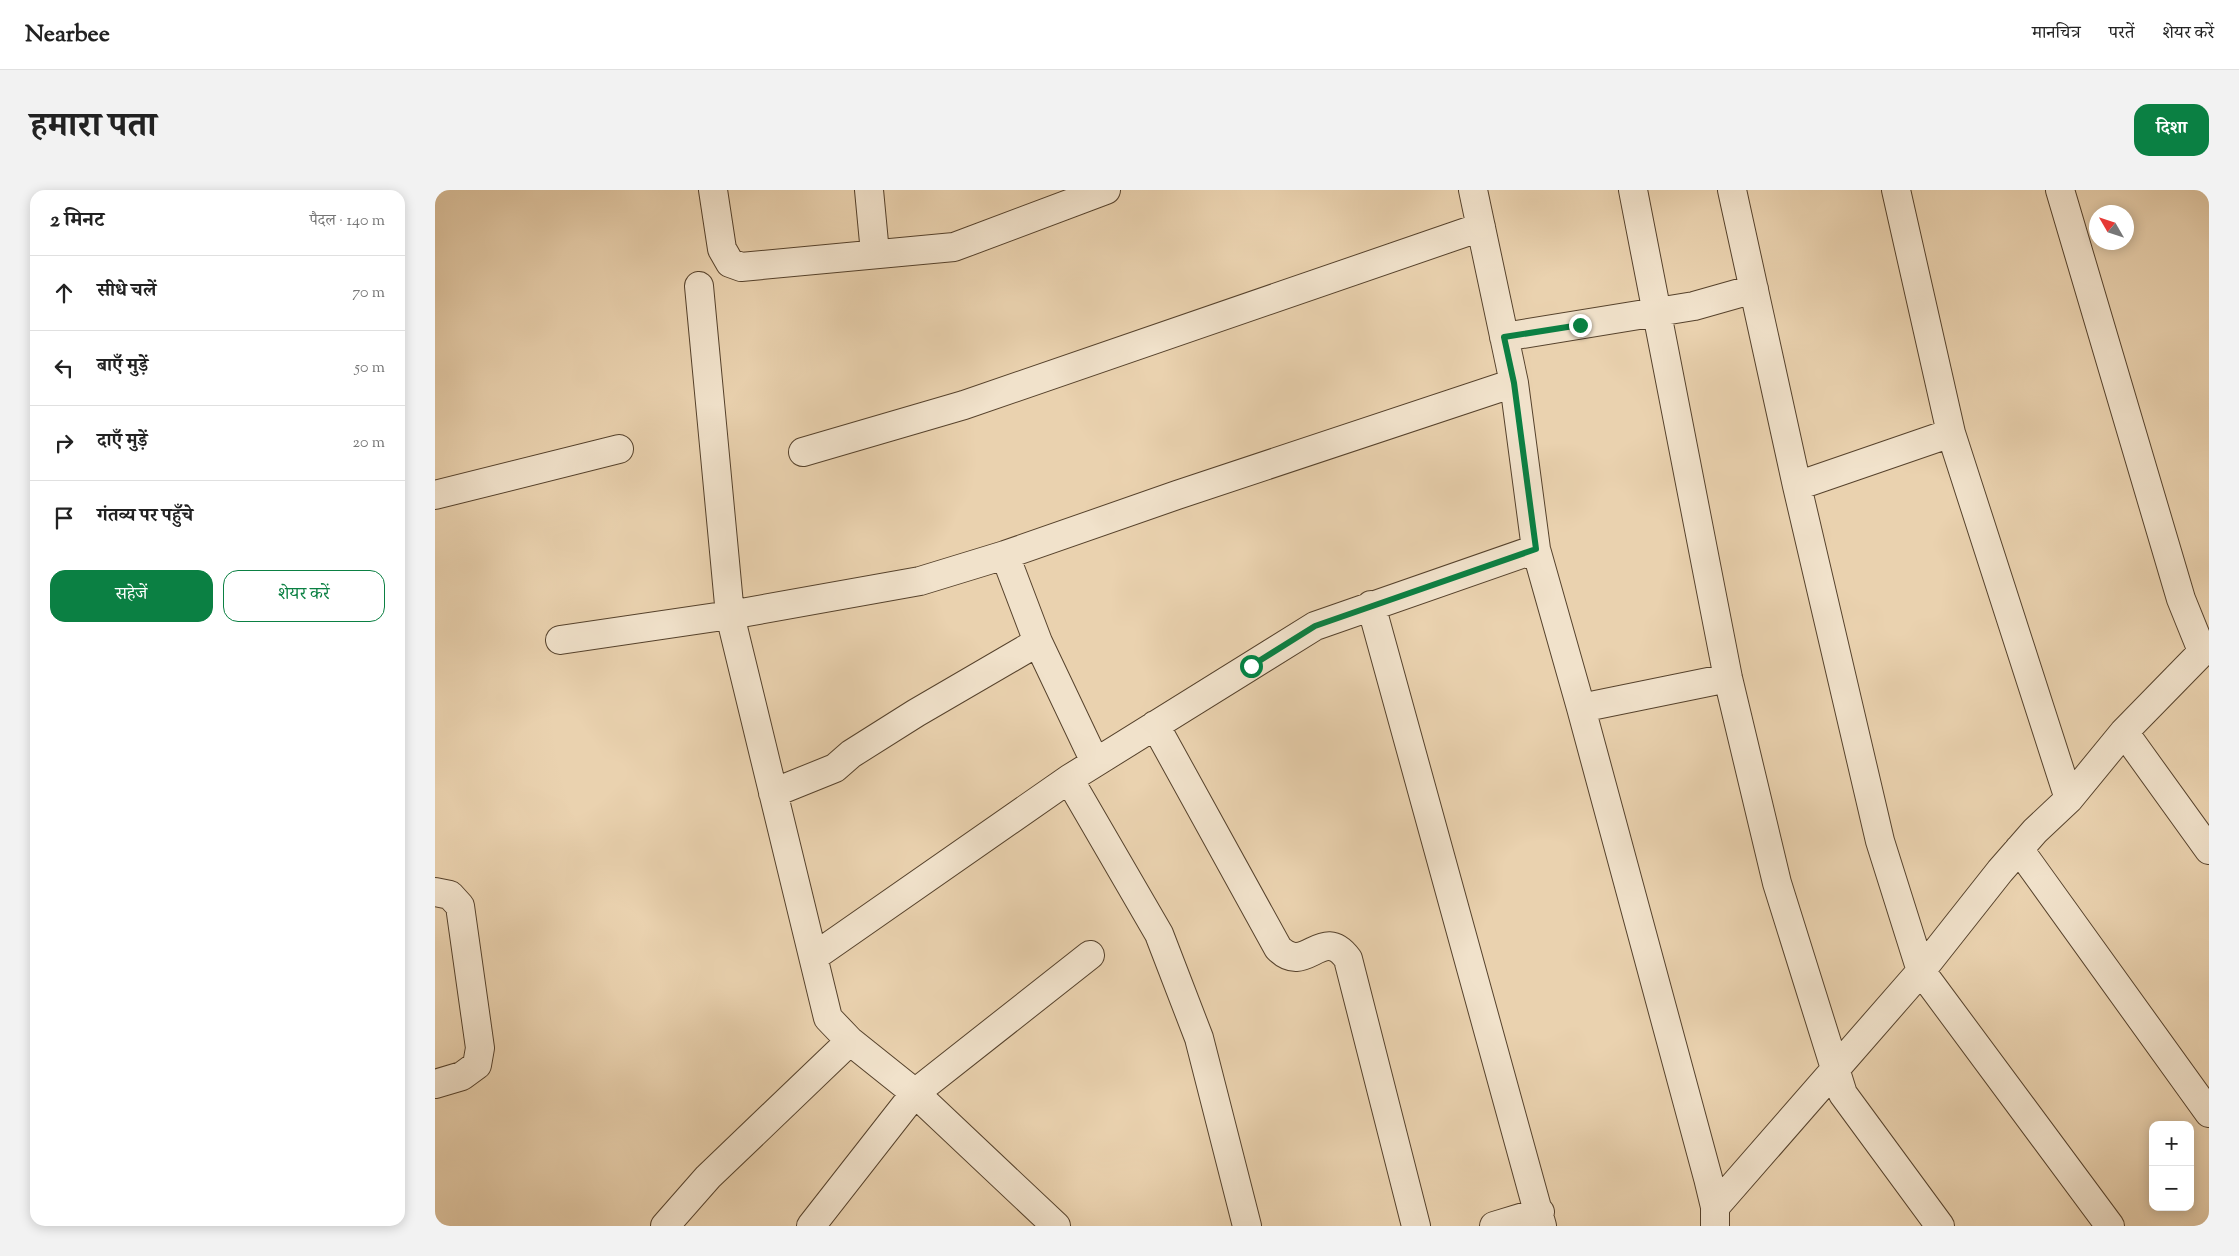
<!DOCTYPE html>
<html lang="hi">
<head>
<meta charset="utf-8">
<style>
  body { margin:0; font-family:"Sorts Mill Goudy","Noto Serif Devanagari",serif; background:#f2f2f2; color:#222 }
  .controls { position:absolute; right:15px; bottom:15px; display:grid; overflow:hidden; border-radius:10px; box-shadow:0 2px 12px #0003 }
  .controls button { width:45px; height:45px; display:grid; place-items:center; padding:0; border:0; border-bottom:1px solid #e0e0e0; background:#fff; color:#222; font:25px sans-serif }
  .compass { position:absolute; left:1654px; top:15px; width:45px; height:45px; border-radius:50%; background:#fff; box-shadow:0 2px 12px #0003; rotate:309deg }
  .stop { position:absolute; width:15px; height:15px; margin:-11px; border:4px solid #0b8043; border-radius:50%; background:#fff }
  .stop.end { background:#0b8043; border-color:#fff; box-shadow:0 1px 5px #0008 }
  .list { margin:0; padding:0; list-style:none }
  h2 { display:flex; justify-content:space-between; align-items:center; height:65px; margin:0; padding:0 20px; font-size:21px }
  h2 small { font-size:16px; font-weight:400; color:#767676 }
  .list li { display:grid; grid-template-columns:32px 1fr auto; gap:15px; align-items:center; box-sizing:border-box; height:75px; padding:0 20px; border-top:1px solid #e0e0e0 }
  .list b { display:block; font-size:19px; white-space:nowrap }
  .list em { font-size:16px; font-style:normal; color:#767676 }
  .actions { display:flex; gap:10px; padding:15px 20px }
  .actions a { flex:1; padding:11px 0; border:1px solid #0b8043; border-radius:15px; text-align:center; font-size:18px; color:#0b8043 }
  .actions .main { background:#0b8043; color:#fff }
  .icon { flex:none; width:28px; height:28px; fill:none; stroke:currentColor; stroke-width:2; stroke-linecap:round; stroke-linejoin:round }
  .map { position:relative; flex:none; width:1774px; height:1036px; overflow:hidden; border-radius:15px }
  header { display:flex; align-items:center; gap:30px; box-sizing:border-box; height:70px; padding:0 25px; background:#fff; border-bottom:1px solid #e0e0e0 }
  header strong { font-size:24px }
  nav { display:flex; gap:28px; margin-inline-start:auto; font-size:18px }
  .intro { display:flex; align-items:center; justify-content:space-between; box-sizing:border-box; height:120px; padding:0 30px }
  h1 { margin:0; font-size:35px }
  .button { padding:12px 22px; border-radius:15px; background:#0b8043; color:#fff; font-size:18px; font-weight:700 }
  main { display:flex; gap:30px; padding:0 30px }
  aside { flex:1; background:#fff; border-radius:15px; box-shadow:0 2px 12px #0003 }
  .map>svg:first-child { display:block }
</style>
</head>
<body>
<header>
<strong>Nearbee</strong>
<nav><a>मानचित्र</a><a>परतें</a><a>शेयर करें</a></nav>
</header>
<div class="intro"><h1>हमारा पता</h1><a class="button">दिशा</a></div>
<main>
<aside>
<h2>2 मिनट<small>पैदल · 140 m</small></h2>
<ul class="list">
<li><svg class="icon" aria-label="ahead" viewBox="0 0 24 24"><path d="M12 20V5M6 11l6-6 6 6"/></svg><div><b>सीधे चलें</b></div><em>70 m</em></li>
<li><svg class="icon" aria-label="left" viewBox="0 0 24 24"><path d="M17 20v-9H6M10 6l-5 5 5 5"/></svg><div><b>बाएँ मुड़ें</b></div><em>50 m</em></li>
<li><svg class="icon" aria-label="right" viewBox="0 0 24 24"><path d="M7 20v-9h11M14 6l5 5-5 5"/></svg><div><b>दाएँ मुड़ें</b></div><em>20 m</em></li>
<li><svg class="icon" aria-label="arrive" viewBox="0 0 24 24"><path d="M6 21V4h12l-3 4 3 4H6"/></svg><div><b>गंतव्य पर पहुँचे</b></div></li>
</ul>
<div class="actions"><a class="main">सहेजें</a><a>शेयर करें</a></div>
</aside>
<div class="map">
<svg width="1774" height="1036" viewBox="0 0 1774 1036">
  <rect width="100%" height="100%" fill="#ead2af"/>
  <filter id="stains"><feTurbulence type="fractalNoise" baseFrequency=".004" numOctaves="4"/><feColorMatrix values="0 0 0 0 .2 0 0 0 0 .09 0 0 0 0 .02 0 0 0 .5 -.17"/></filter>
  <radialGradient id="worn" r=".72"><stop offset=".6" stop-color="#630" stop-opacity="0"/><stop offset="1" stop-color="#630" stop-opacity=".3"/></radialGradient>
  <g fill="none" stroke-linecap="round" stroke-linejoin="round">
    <defs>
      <path id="minor" d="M278,0L287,59L295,73L306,77L519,57L671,0
        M434,0L440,63
        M1038,0L1079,193L1101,359L1146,518L1273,988L1280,1017V1036
        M1198,0L1293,488L1342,693L1408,904L1505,1036
        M1297,0L1362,296L1445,651L1486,781L1675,1036
        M1461,0L1516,243L1634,609
        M1625,0L1746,409L1767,461
        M264,96L295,425L485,391L570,365L742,305L1079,193
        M1069,147L1259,116L1319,99
        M368,262L529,215L1046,37
        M1362,296L1516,243
        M0,305L184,259
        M570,365L603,452L660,572
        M936,415L1107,1036
        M125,450L295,425L393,828L415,851L480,903L621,1036
        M1146,518L1293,488
        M720,535L843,758C871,787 887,733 913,769L981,1036
        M1689,542L1774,660
        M634,589L724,744L764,848L812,1036
        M338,603L400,578L416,564L481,523L603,452
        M1584,659L1774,923
        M0,702L15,705L25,716L45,858L42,875L27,886L0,894
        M380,766L634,589L880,436L1101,359
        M1280,1017L1486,781L1565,681L1600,641L1634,609L1689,542L1774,455
        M230,1036L273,987L415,851
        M376,1036L480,903L655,765
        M1059,1036L1105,1022"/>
    </defs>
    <!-- minor casing -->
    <use href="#minor" stroke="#56422c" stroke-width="30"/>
    <!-- minor -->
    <use href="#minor" stroke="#f1e2cb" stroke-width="28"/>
  </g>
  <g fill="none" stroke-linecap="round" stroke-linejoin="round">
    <!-- route -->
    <path stroke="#0b8043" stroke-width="6" d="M816,476L880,436L1101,359L1079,193L1069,147L1145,135"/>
  </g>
  <rect width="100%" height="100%" filter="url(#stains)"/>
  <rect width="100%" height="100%" fill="url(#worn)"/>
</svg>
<div class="controls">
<button>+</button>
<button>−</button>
</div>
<svg class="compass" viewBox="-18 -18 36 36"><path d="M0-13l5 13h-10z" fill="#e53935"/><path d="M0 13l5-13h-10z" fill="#767676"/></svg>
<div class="stop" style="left:816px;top:476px"></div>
<div class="stop end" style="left:1145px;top:135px"></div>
</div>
</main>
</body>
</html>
